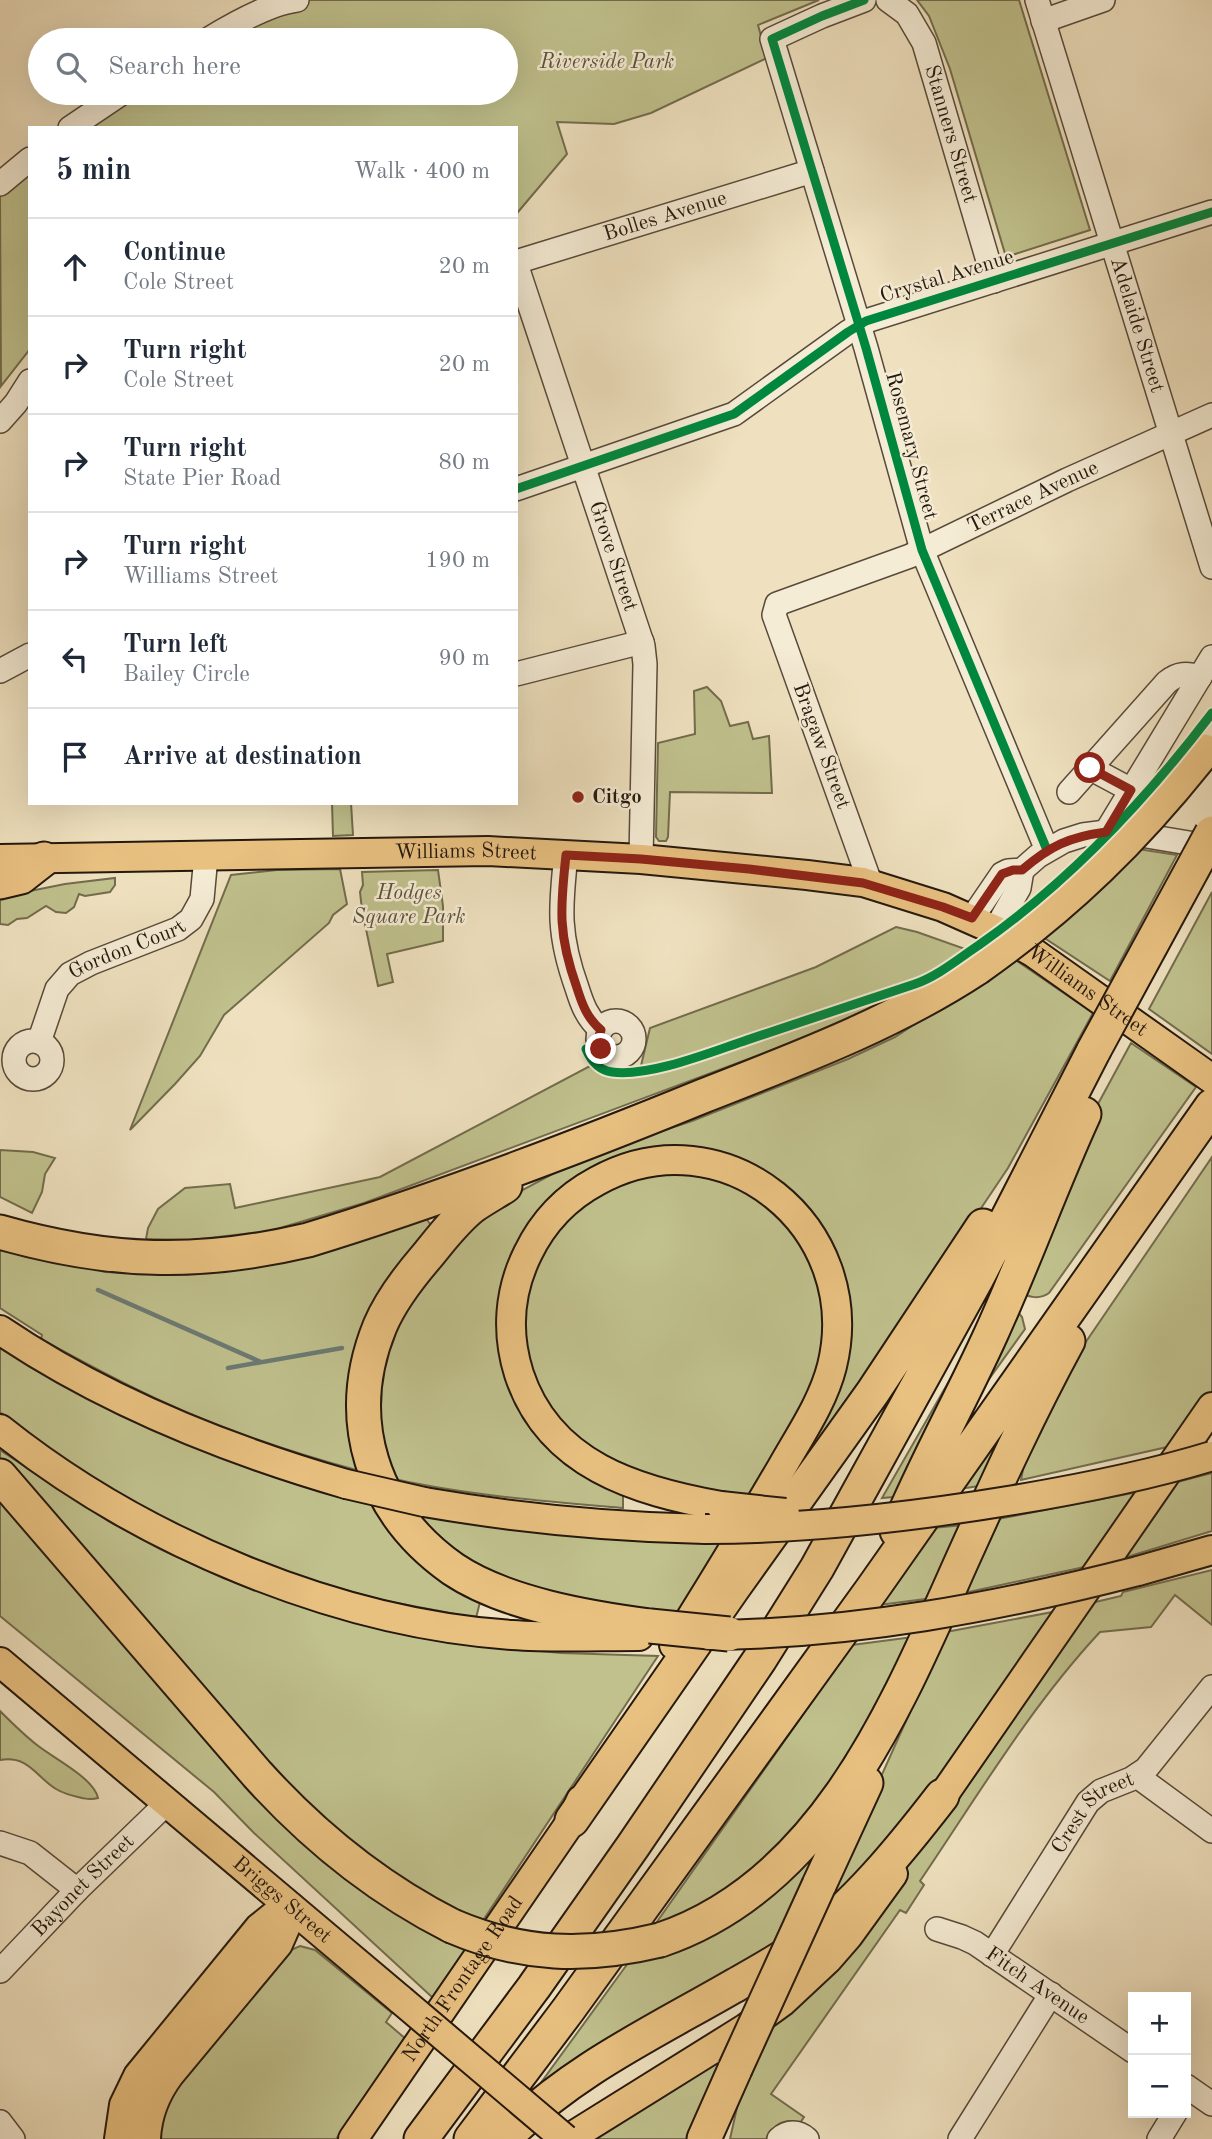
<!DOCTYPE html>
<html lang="en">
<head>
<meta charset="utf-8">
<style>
  body { margin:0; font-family:"Old Standard TT",serif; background:#f6f6f7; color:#1f2937 }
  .controls { position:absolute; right:21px; bottom:21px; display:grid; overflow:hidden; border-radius:0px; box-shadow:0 7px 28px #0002 }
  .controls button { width:63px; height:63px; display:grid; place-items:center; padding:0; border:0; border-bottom:2px solid #e0e1e3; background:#fff; color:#1f2937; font:35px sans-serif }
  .stop { position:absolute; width:21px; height:21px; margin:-16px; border:5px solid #8f2418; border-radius:50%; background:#fff }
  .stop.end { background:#8f2418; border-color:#fff; box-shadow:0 2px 7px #0008 }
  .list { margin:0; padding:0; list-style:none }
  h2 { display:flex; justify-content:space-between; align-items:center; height:91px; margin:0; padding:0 28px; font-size:30px }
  h2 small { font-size:23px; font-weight:400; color:#747a83 }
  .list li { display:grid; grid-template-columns:46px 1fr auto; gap:21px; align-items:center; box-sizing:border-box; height:98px; padding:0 28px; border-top:2px solid #e0e1e3 }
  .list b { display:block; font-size:26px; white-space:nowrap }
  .list p { margin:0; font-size:23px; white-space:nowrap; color:#747a83 }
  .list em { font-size:23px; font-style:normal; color:#747a83 }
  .icon { flex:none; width:38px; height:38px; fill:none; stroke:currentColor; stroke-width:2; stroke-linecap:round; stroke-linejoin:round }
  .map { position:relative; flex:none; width:1212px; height:2139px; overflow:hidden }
  .search { position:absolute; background:#fff; box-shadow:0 7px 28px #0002; left:28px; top:28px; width:490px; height:77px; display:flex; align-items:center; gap:18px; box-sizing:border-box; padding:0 24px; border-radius:38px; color:#747a83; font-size:26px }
  .panel { position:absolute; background:#fff; box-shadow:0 7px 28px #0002; left:28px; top:126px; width:490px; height:679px; border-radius:0px }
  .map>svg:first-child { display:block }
</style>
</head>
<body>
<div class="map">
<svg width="1212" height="2139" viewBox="0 0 1212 2139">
  <rect width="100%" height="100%" fill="#efe1bf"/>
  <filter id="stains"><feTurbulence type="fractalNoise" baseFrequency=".00286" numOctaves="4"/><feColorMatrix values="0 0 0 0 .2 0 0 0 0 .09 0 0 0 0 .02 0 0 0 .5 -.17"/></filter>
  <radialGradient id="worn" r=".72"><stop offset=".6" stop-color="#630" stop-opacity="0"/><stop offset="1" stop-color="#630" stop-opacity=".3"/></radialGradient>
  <!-- green -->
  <path fill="#c0c18d" stroke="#726c4d" stroke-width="2" d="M297,0H819L758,25L767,58L651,113L614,124L557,122L567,154L518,212L516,207V128H81L132,93H506V40H224L296,8Z
    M917,0H1019L1090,230L1006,257L950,69L929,16Z
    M30,167V349L1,386L0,197L5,187Z
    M707,687L721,701L730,726L748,722L753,739L769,736L772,793L670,792L668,837L666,841H659L656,837L658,743L695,734L694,691Z
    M332,803H351L353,835L333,836Z
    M1138,849L1177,855L1110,981L1043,937Z
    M340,869L347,904L333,915L329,923L224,1015L200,1056L175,1084L130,1130L231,875L277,870Z
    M438,870L443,906V941L387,954L393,982L378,986L362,910L360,892L363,885L362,872Z
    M115,878V885L110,892L85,896L79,894L74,907L66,913L56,912L46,906L27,918L17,919L8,925L0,924V897L65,884Z
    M1212,892V1054L1149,1009Z
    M896,927L917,932L968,950L960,956L962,958L907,993L812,1035L364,1203L270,1231L192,1240L146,1239L148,1228L158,1209L185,1188L230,1184L235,1208L380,1177L590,1066C603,1079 622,1075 639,1074L650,1028L816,967Z
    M1014,959L1093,1013L1008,1168L892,1341L816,1443L807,1439L828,1400L834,1255L709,1153L550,1204L506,1360L623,1490V1508C542,1501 461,1495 381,1476L372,1383L424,1270L506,1199L558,1171L607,1149L692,1121L848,1059L895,1037Z
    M1131,1043L1196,1087L1049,1293C1039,1300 1030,1297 1020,1293L1013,1261Z
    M0,1150L33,1152L55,1158L45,1174L42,1192L32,1213L0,1197Z
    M1212,1157V1392L1176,1445L1021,1480L1026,1454L1079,1352Z
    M693,1167L781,1208L828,1294L820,1384L753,1499L682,1487L602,1459L549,1413L524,1356L521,1315L538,1252L598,1187Z
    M422,1213L436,1232L397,1273L360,1471C315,1459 270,1445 226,1428C163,1405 101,1372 41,1339L42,1335L0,1308V1244L105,1272L175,1275L261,1265Z
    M1017,1311L1022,1317L1025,1329L905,1496L882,1498L988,1313Z
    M0,1344L168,1436L251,1468L380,1505L482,1594L476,1618L381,1600L324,1584L262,1563L198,1535L122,1497L63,1461L0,1412Z
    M989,1447L998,1452L985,1485L960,1489Z
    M0,1450L108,1521L160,1549L223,1578L327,1615L391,1630L475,1645L561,1653L658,1656L478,1928L322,1829L20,1486L0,1460Z
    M1212,1473V1531L1117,1560L1166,1485Z
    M1138,1492L1089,1566L964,1593L998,1519Z
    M0,1494L223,1754L468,1946L433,1998L254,1833L214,1792L0,1616Z
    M407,1511L730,1541L684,1619L570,1602L471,1568Z
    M965,1525L933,1598L879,1605L932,1528Z
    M1212,1570V1625L1175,1595L1151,1627L1100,1632C1030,1707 977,1797 920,1881L924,1885L906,1913L900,1910L771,2094L804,2117L800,2123C784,2117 774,2125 766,2139H730L740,2094L772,2016L903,1872L1083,1605L1121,1596L1123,1592Z
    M1058,1611L922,1803L819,1923L862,1819L946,1632Z
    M913,1637L851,1763L743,1890L654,1926L852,1645Z
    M0,1711C12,1723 24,1735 37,1745C53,1758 94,1778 98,1798C91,1800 88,1799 82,1798C73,1796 64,1794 56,1789C36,1777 29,1755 0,1760Z
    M842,1812L780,1953L537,2088L631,1959L709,1935L742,1917L780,1886Z
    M300,1946L315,1950L392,2013L386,2022L407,2040L336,2139H158L164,2103L284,1953Z
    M740,2042L696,2139H596L589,2132Z"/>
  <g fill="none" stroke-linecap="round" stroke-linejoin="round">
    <!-- stream -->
    <path stroke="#6b7a73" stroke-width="4.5" d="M98,1290L261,1362
      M228,1368L342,1348"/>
    <defs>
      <g id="minor">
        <path d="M864,0L822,16L772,39L866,348L922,550L1047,850"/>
        <path id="s1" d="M888,0L907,14L924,43L994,281"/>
        <path id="s2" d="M1037,0L1212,567"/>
        <path d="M1043,21L1103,0"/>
        <path d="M207,40C230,26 270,3 297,0"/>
        <path d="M70,128L122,93"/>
        <path d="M0,184L30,159"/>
        <path id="s3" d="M516,262L812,171"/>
        <path id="s4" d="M516,264L643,646L645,664L641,859"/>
        <path d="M0,421L16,403L30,381"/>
        <path d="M516,489L734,414L848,332L866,321L1212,212"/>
        <path d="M0,671L30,655"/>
        <path d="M516,674L642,642"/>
        <path d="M1090,768L1131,790"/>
        <path d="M1069,792L1167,682C1178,673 1187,673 1200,677"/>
        <path d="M1106,832L1212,657"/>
        <path d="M566,855C560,909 558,935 577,988C582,1004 587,1018 601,1030"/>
        <path id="s5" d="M871,885L774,615L777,604L910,556L1067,480L1212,415"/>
        <path d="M972,918L1002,874L1008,871L1022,870L1038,856L1064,841L1083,835L1106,832L1129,833L1212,847"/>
        <path d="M995,930L1019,888L1022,870"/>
        <circle cx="616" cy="1039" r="18"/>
        <circle cx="33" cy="1060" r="19"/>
        <path id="s6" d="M39,1042L57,989L70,974L91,963L178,929L191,919L202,899L206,856"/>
        <path d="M1137,1776L1212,1831"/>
        <path d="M0,1843L30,1853L77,1890"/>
        <path id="s7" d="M937,1929L962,1937L975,1943L1133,2051"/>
        <path id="s8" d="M992,1955L1088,1802L1101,1791L1131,1779L1146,1769L1212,1687"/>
        <path id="s9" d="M0,1971L77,1890L167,1803"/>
        <path d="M1186,2086L1212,2104"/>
        <path d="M0,2122L13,2139"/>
        <path d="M779,2139C788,2131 798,2131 807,2139"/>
        <path d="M960,2139L1051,1994"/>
        <path d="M1159,2139L1175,2113"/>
      </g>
      <g id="major">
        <path id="s10" d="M0,859L488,851L641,859L807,875L863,882L943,907L995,930L1034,953L1212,1079"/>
        <path d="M0,1330C105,1401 225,1449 346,1484"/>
        <path d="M0,1429C139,1540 334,1623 512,1635C554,1638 597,1636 639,1636"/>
        <path d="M424,1502C517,1518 611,1527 705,1529"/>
        <path d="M1138,1571L1212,1550"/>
        <path d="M674,1645C711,1586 747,1527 782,1467C800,1435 823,1402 832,1366C866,1227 723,1111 597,1181C567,1197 543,1222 528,1253C509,1291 506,1333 519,1374C549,1465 636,1491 721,1506"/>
        <path id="s11" d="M0,1662L401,2000"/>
        <path d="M931,1813L1212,1407"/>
        <path d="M119,2139L124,2105L138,2076L259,1928L280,1911L290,1907L289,1919L278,1944L170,2074C155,2094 147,2114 146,2139"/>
        <path id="s12" d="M353,2139L572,1820L581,1800"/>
        <path d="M568,2139L746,2028L782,2002L828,1959L848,1936L893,1874"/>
      </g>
      <path id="highway" d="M0,882L21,877L44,859
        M505,1186C494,1193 483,1199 473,1206C455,1220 441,1239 427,1256C408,1278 391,1300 380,1326C342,1419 372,1512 453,1569C505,1604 589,1618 650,1626
        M0,1232C109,1263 198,1266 308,1240C442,1199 573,1149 703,1096C797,1059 892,1024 977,968
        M0,1476L257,1774C313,1836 377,1888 452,1926
        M897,1531C925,1464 961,1400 991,1334C1024,1262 1051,1186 1084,1114
        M572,1820L733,1588L873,1392L983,1226
        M819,1885L866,1783
        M660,1940C826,1884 898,1703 964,1556C997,1483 1030,1411 1068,1341
        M421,2139L534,1987L633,1846L760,1659L817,1568L977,1278L1094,1050
        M471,2139L568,2010L873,1588L1212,1106
        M504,2139C567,2073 654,2032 732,1987C755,1974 779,1961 800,1946C855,1906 901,1849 942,1796
        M704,2139L735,2069"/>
    </defs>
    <!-- minor casing -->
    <use href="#minor" stroke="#584a3a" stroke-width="26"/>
    <!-- major casing -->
    <use href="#major" stroke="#25180d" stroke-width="32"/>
    <!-- highway casing -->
    <use href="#highway" stroke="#25180d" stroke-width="37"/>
    <!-- minor -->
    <use href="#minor" stroke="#f5ecd5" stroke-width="23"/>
    <!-- major -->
    <use href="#major" stroke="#e8c080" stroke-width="28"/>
    <!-- highway -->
    <use href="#highway" stroke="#e8c080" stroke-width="33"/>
    <defs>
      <path id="major-bridge" d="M346,1484L424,1502
        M721,1506L785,1513
        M705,1529C809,1529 911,1517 1014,1500C1080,1489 1147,1476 1212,1456
        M709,1635C853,1634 998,1607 1138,1571
        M401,2000L565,2139"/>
      <path id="highway-bridge" d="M977,968C1067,905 1136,837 1204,751
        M1094,1050L1212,833
        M650,1626L729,1634
        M452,1926C522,1956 586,1958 660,1940
        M735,2069L819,1885"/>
    </defs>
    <!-- major-bridge casing -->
    <use href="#major-bridge" stroke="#25180d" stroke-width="32" stroke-linecap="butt"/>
    <!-- highway-bridge casing -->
    <use href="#highway-bridge" stroke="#25180d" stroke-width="37" stroke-linecap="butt"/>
    <!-- major-bridge -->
    <use href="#major-bridge" stroke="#e8c080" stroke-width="28"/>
    <!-- highway-bridge -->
    <use href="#highway-bridge" stroke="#e8c080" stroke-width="33"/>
    <defs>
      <path id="cycleway" d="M864,0L822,16L772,39L866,348L922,550L1047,850
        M516,489L734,414L848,332L866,321L1212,212
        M586,1049C591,1061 598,1070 612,1072C650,1077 711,1052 747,1040C803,1021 859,1003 915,984C938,976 958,959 979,945C1069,882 1145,801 1212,713"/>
    </defs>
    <!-- cycleway casing -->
    <use href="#cycleway" stroke="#f5ecd5" stroke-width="13"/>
    <!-- cycleway -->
    <use href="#cycleway" stroke="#00873e" stroke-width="9"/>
  </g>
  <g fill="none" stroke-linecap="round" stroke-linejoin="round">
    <!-- route -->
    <path stroke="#8f2418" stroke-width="9" d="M601,1049L598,1039L601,1030C587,1018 582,1004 577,988C558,935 560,909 566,855L641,859L749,869L863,883L943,907L972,918L1002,874L1013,870H1022C1050,846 1069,837 1106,832L1131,790L1090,768"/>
  </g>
  <!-- markers -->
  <circle fill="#8f2418" stroke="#f5ecd5" stroke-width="2.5" cx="578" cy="797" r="7"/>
  <g text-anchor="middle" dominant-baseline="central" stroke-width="5" stroke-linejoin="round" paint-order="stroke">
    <!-- park labels -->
    <g font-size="21" font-style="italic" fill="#5b533a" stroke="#f5ecd5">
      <text x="607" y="62">Riverside Park</text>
      <text x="409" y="893">Hodges<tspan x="409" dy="24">Square Park</tspan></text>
    </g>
    <!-- street labels -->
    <g font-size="21" fill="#25180d" stroke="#f5ecd5">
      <text stroke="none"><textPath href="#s1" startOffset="152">Stanners Street</textPath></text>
      <text stroke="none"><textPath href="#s3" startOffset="156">Bolles Avenue</textPath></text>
      <text transform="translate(947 277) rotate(-17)">Crystal Avenue</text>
      <text stroke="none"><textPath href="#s2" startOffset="340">Adelaide Street</textPath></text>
      <text transform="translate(911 446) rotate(75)">Rosemary Street</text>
      <text stroke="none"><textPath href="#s5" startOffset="576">Terrace Avenue</textPath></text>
      <text stroke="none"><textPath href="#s4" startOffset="308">Grove Street</textPath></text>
      <text transform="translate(821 746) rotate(70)">Bragaw Street</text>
      <text stroke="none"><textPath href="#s10" startOffset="466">Williams Street</textPath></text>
      <text stroke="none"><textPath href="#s6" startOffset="138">Gordon Court</textPath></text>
      <text stroke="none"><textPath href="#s10" startOffset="1116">Williams Street</textPath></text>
      <text stroke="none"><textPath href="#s8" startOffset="177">Crest Street</textPath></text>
      <text stroke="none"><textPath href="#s9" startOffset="119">Bayonet Street</textPath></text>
      <text stroke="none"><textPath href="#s11" startOffset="369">Briggs Street</textPath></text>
      <text stroke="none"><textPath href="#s12" startOffset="194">North Frontage Road</textPath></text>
      <text stroke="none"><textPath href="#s7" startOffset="116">Fitch Avenue</textPath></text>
    </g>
    <!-- poi labels -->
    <g font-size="21" font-weight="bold" fill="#25180d" stroke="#f5ecd5" text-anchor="start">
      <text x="592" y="797">Citgo</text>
    </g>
  </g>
  <rect width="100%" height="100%" filter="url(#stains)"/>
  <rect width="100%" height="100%" fill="url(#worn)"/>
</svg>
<div class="controls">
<button>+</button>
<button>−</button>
</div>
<div class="stop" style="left:1090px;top:768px"></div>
<div class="stop end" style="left:601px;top:1049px"></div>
<div class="search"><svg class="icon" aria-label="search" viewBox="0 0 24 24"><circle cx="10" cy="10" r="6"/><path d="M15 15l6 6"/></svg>Search here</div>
<section class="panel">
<h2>5 min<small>Walk · 400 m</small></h2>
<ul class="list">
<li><svg class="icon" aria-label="ahead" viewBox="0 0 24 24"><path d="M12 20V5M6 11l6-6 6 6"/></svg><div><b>Continue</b><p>Cole Street</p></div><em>20 m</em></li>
<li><svg class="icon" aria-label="right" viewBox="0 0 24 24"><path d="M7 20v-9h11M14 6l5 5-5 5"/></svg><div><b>Turn right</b><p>Cole Street</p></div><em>20 m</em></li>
<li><svg class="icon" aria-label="right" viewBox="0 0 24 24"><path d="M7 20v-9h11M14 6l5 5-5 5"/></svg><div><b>Turn right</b><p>State Pier Road</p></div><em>80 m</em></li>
<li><svg class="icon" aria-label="right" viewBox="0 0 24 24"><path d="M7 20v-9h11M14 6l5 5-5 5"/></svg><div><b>Turn right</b><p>Williams Street</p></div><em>190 m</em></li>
<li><svg class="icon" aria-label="left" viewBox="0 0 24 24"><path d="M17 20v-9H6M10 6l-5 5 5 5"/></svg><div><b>Turn left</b><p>Bailey Circle</p></div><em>90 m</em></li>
<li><svg class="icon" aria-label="arrive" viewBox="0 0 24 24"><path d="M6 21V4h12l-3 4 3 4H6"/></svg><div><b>Arrive at destination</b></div></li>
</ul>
</section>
</div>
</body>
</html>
